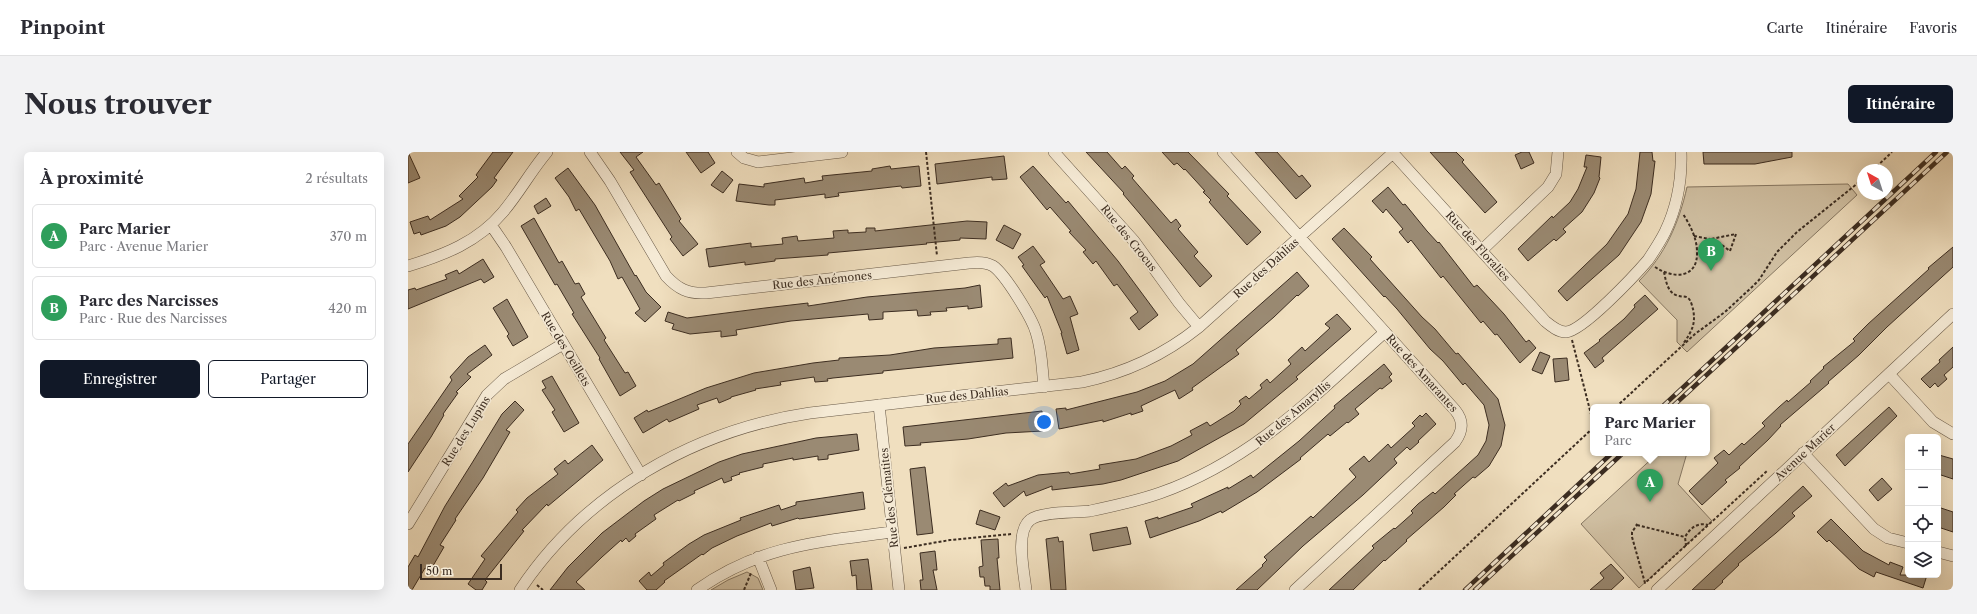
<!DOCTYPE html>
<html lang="fr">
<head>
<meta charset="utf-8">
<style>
  body { margin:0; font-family:"Libre Caslon Text",serif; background:#f2f2f3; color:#2b2b33 }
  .controls { position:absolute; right:12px; bottom:12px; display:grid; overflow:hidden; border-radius:6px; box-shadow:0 4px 16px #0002 }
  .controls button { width:36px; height:36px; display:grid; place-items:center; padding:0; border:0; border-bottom:1px solid #e1e1e2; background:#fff; color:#2b2b33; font:20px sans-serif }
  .compass { position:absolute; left:1449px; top:12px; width:36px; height:36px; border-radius:50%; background:#fff; box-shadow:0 4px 16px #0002; rotate:321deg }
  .scale { position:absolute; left:12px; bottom:10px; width:82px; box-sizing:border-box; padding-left:4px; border:2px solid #3c2d21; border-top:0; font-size:11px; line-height:14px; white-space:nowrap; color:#3c2d21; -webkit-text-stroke:3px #f5ead5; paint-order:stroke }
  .you { position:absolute; left:636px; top:270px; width:14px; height:14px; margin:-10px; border:3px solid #fff; border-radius:50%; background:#1a73e8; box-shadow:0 0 0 6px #1a73e833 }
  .badge { display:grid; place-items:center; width:26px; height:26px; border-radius:50%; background:#111827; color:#fff; font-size:13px; font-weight:700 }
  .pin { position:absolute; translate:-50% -33px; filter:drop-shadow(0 1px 2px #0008) }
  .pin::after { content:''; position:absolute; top:21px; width:14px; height:12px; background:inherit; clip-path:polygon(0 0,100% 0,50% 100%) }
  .popup { position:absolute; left:1182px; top:252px; width:120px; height:52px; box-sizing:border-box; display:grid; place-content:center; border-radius:6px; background:#fff; filter:drop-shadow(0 1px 3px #0005); font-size:13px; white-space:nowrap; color:#7c7c81 }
  .popup b { font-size:15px; color:#2b2b33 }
  .popup::after { content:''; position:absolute; left:50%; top:100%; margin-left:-8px; border:8px solid transparent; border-top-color:#fff }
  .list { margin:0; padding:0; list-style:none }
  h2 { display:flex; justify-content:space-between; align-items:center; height:52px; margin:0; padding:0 16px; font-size:17px }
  h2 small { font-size:13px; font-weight:400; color:#7c7c81 }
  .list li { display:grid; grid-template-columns:26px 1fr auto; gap:12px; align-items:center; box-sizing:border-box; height:64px; margin:0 8px 8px; padding:0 8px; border:1px solid #e1e1e2; border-radius:6px }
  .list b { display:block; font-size:15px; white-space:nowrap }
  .list p { margin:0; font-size:13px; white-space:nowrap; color:#7c7c81 }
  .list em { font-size:13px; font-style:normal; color:#7c7c81 }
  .actions { display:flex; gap:8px; padding:12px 16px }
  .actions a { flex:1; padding:9px 0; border:1px solid #111827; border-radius:6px; text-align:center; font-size:14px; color:#111827 }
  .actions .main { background:#111827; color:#fff }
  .icon { flex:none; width:22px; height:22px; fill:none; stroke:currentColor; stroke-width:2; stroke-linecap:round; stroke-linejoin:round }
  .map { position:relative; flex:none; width:1545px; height:438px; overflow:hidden; border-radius:6px }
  header { display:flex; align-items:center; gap:24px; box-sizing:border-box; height:56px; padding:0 20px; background:#fff; border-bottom:1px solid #e1e1e2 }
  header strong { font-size:19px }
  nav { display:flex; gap:22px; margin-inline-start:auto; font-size:14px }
  .intro { display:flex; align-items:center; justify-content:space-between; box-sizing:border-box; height:96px; padding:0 24px }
  h1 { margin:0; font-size:28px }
  .button { padding:10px 18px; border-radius:6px; background:#111827; color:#fff; font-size:14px; font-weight:700 }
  main { display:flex; gap:24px; padding:0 24px }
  aside { flex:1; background:#fff; border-radius:6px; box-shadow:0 4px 16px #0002 }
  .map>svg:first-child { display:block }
</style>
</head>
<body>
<header>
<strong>Pinpoint</strong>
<nav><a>Carte</a><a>Itinéraire</a><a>Favoris</a></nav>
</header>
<div class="intro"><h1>Nous trouver</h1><a class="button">Itinéraire</a></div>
<main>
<aside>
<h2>À proximité<small>2 résultats</small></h2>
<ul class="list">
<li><span class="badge" style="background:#2e9e5b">A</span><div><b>Parc Marier</b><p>Parc · Avenue Marier</p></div><em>370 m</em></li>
<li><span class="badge" style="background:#2e9e5b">B</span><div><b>Parc des Narcisses</b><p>Parc · Rue des Narcisses</p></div><em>420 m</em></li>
</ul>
<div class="actions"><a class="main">Enregistrer</a><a>Partager</a></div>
</aside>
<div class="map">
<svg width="1545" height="438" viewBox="0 0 1545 438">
  <rect width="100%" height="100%" fill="#f0dfbf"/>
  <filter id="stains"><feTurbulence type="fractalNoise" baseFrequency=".005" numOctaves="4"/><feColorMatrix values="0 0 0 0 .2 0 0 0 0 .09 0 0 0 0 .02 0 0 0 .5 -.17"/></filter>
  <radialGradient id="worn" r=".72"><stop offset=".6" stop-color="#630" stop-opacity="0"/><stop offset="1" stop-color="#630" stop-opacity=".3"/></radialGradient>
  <!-- green -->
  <path fill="#d1c1a4" stroke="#867762" d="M1440,32L1449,43L1279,200L1269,190V168L1231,129C1257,103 1271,71 1279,35Z
    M1250,301H1279L1270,332L1304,369L1231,436L1173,372Z
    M339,420L350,426L355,438H303L320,428Z"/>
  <!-- building -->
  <path fill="#9a8a73" stroke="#3c2d21" d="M0,0L12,26L0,31Z
    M85,0H105L86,26L89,28L84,35L52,65L38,74L13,83L12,80L6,82L2,70L20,64L22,68L55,47L51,44L70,25L68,23Z
    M212,0H235L228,5L248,33L251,31L273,67L271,69L290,92L275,104L262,87L264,85L222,20L226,18Z
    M278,0H300L307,11L293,21Z
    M678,0H699L714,17L717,14L726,24L724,26L763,71L768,67L773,74L770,77L790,100L786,104L804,124L792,135L732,62L715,42L716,41Z
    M754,0H780L821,42L819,44L853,80L839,93L801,50L803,48L795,40L797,39L777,17L776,18L769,11L766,13Z
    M847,0H869L891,25L894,23L903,34L888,47Z
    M1022,0H1048L1056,8L1054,10L1089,50L1077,61Z
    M1114,0H1121L1126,11L1113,17L1107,3Z
    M1232,0H1244L1245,9H1247L1243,42L1233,70L1211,103L1159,149L1150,139L1199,92L1220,62L1228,37Z
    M1295,0H1384V5L1347,12H1296Z
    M1178,3L1193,5L1191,25L1192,26L1186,41L1174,60L1155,77L1158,80L1148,89L1146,87L1120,109L1110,97L1144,64L1145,66L1162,50L1170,37L1179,15H1176Z
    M596,4L599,27L584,28V25L529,32L527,12Z
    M482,14L483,17L511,14L513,34L494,36L493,34L430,41L431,44L417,46V42L376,47L367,48V53H361L328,49L331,32L356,35V32L396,26L397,31L415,28L414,24L464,19V17Z
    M625,14L658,51L660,49L710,109L750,163L731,178L722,166L730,160L709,132L706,134L688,109L685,112L675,100L678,98L661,80L663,79L642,55L639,58L612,25Z
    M160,16L187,53L227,124L228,123L238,140L253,155L237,170L227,161L232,157L214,125L210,127L202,109L171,57L168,59L161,45L147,26Z
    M314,19L325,28L315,41L303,33Z
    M980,35L995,53L997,52L1019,79L1030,91L1031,90L1066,135L1069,133L1096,162L1118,190L1121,188L1128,196L1112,211L1089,182L1087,183L1075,169L1073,171L1035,124L1033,126L1003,88L1000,91L991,80L995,77L978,57L975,61L964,49Z
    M138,46L143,54L130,62L126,54Z
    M126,66L151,111L154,109L167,132L171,131L177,142L173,145L198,186L196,188L217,221L220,220L228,234L212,244L191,207L192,206L164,162L166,161L149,132L147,133L113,74Z
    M559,69L579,70L578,87L552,86V88L518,91L519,92L420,101V103L367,107V109L337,113V110L301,115L298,97L343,91V95L375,92L374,86L389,84L390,89L426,86L425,79L440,78V81L458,80V76H467V79Z
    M596,73L613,82L605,97L588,88Z
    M936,76L964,105L962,107L1014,165L1027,177L1048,202L1050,201L1090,247L1097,273L1093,294L1081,314L1067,326L1065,325L1046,342L1048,343L1036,355L998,388L999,389L977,409L976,408L945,438H921L966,396L964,394L986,376L987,377L1005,361L1003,359L1010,352L1025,340L1027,342L1070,303L1078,289L1081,273L1076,253L1057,231L1055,233L1035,209L1022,197L989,157L977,144L976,145L924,87Z
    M625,94L637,110L632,113L655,147L662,144L670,162L662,165L671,198L659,202L653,181H654L639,144L637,146L614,114L616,113L610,105Z
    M1545,95V115L1479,175L1451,203L1420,230L1421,231L1372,273L1373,274L1360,288L1331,315L1332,316L1317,328L1319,330L1294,353L1281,339L1310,311L1306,306L1316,298L1321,303L1334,291L1336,293L1357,274L1354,271L1371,255L1379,248L1380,250L1403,230L1402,229L1416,216L1415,215L1447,189L1445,187L1460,172L1521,117L1520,116Z
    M75,107L86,125L76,131L73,127L0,157V138L7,136L8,138L39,127L37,123L49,118L51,122Z
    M889,120L901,134L890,144L889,143L866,165L828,198L831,202L784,236L785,238L771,247L767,238L733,254L735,259L723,263V261L695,270V268L651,277L648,257L658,256V258L729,240L757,229L785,212Z
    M572,133L574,155L560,157V154L538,156L539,159L522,160L523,163L510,164L509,158L475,160V167L461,168L460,162L383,169L328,178L329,183L313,185V179L282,182L264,177L266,172L257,169L260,160L279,166L357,156L400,151V154L459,145L557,136Z
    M1237,143L1250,157L1194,206L1196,209L1187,216L1176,201L1192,189L1191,188L1216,167L1227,155L1226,153Z
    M99,147L120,185L105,194L99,184L101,182L85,156Z
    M929,162L943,177L888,225L890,227L836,272L770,309L713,328L695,332L644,338V334L618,344L616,339L596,355L585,341L598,331L600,334L630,323L661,320L662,322L692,317L691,313L728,307L763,294L784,283L782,279L799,270L802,274L826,259L833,252L831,249L838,244L841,247L854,236L852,233L859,227L862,231L883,212L880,208L894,195L897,199L922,176L917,172Z
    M603,186L605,206L475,219V221L425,226L419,227L420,229L407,230L406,225L372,230L373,233L347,237L348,238L323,245V246L311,251L309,246L289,253L291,257L261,270L259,267L235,281L226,266L239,258L240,260L298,236L346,221L405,211L431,208V206L482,203L526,196L590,192V187Z
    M77,193L84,203L59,222L63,225L48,240L50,241L35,262L36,263L23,285L0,320V292L44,228L42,225L60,205Z
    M1545,195V215L1536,223L1539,227L1530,235L1527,231L1522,236L1513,227L1532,210L1531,208Z
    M1132,200L1142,204L1134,222L1124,218Z
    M1159,206L1161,228L1147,230L1145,207Z
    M976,212L984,222L981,225L984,229L974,237L972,236L947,257L951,262L940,271L939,270L922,284L920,282L892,306L893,307L849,340L814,361L813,359L791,369L742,386L737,369L750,365V367L785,355L783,352L820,335V337L843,323L845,326L891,289L927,256L926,254Z
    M144,224L171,271L156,280L144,260L147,258L134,238L138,236L134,229Z
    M107,249L116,258L98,278L102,280L75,326L47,367L48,368L32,393L36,395L22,419L17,416L4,438H0V415L7,403L10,405L37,354L64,311L94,262Z
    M1481,255L1489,264L1437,314L1428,303Z
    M634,259L635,279L598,281L560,287L512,291L513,293L497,294L495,275Z
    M1018,261L1028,272L1010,289L1011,290L1002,298L999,295L986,307L989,311L955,343L895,394L849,438H828L855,414L854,413L859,408L856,405L903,364L905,366L948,325L941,317L956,304L961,310L980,292L983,296L1007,274L1004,271L1012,263L1014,265Z
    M449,282L451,298L420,303V307L410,308V304L385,308V306L355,312V315L331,321L332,322L323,325L324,328L316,331L314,326L286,339L287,341L271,349L270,348L246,363L248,367L227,382L228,384L221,390L218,386L214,390L213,388L194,405L168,430L177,438H142L160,415L194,381L236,349L255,337L311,310L334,302L408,286Z
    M184,293L195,308L140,354L139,352L114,378L116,379L77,428L79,430L74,438H68L60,432L77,407L73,404L110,360L108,358L119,346L150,322L146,317L157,308L160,312Z
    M1531,303L1545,307V327L1530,322Z
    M517,315L525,381L509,383L502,317Z
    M1474,326L1484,337L1470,349L1461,338Z
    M1395,334L1404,344L1384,361L1387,364L1368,381L1330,412L1331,413L1314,429L1315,430L1306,438H1284Z
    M455,340L457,357L391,367L390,366L364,374L363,371L329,384L304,396L295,403L294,402L256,429L257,430L248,438H239L231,429L241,420L243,424L256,413L255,411L281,392L296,383L333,368L332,366L371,353L373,358L388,353V350Z
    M1530,355L1545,360V380L1530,375Z
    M572,358L592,365L587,378L568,372Z
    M1423,367L1455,399L1481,413L1482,410L1495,415L1492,423H1519L1515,436L1468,420L1466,425L1451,417L1421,388L1419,390L1409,380Z
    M719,375L723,392L685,399L682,382Z
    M650,385L651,390L655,389L658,438H643L638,387Z
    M590,387L591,406H589L592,438H582V434H577L576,425H572L571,415L575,414L573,388Z
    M527,399L529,418H525L529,438H513L512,428H515L512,401Z
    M460,407L464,438H449L448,423L444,424L442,409Z
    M1203,412L1216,426L1203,438H1182L1196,426L1192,421Z
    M402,415L406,436L388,438L385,419Z"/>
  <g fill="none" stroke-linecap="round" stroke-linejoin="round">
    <defs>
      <path id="minor" d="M182,0L202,29L258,124C270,137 280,142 298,141L561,111C569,110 578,110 585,114C597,122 624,166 628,180C634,198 634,217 636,235
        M329,0L336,6L350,10L434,0
        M646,0L726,89L771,151L791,175
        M815,0L1047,258C1056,269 1055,279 1047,290L887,438
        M984,0L1137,169C1143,174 1150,180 1158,180C1175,179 1228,122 1240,108C1246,99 1252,90 1257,80C1269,55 1274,28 1273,0
        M83,73L98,95L233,323
        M1074,98L1140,35L1148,22L1150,0
        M0,114C36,103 70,90 95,60C111,41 123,19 139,0
        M1481,222L1525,270L1545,282
        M471,253L491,438
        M1395,301L1466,377L1480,386L1500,391
        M0,372L79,243L96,227L155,192
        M1530,400L1545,404
        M350,405L363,438
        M112,438C177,340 287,278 402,261L674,230C718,221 756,203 791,175L985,1
        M289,438C353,393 410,390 484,380
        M618,438C616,420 607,380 622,368C634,359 667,361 682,359C706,354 729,349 752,341C845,308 906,244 977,180
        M1249,438L1545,162"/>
    </defs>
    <!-- minor casing -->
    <use href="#minor" stroke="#695a48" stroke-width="12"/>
    <!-- path -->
    <path stroke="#3c2d21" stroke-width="2" stroke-dasharray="3 2" stroke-linecap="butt" d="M518,0L529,104
      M1465,18L1484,0
      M1286,84L1307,88L1322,99L1328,82L1303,87
      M1247,115C1265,127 1290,127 1289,100C1289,86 1282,73 1275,62
      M1256,120C1258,130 1260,142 1271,144C1274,145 1278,144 1280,146C1283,148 1284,154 1285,157C1288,172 1284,179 1275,192
      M1164,188L1185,270
      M1208,255L1287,182L1317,160L1344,135L1351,128L1369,100L1389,80L1455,27
      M1228,372L1229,373L1224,380V385L1237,431L1359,319
      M1229,373L1277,385
      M1278,394L1277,385C1282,376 1290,370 1300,373
      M496,396L542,388L604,382
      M129,433L135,438
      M336,438L343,421
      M1011,438L1185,276"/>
    <!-- minor -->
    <use href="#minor" stroke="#f5ead5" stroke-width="11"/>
    <defs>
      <path id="rail" d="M1254,255L1528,0
        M1264,255L1539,0
        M1057,438L1204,301
        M1067,438L1215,301"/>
    </defs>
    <!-- rail casing -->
    <use href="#rail" stroke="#3c2d21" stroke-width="4.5"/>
    <!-- rail -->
    <use href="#rail" stroke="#f5ead5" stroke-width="3" stroke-dasharray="9" stroke-linecap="butt"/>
  </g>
  <g text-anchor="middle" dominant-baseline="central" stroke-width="3.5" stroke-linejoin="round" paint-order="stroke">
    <!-- street labels -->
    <g font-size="11" fill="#3c2d21" stroke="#f5ead5">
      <text transform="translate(721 86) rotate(51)">Rue des Crocus</text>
      <text transform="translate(1070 94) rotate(48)">Rue des Floralies</text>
      <text transform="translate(858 116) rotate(-42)">Rue des Dahlias</text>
      <text transform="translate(414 128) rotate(-6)">Rue des Anémones</text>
      <text transform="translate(158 197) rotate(59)">Rue des Oeillets</text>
      <text transform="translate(1014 221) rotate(48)">Rue des Amarantes</text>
      <text transform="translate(559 243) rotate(-6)">Rue des Dahlias</text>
      <text transform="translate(885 261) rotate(-40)">Rue des Amaryllis</text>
      <text transform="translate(58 279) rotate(-58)">Rue des Lupins</text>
      <text transform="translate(1397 300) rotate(-43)">Avenue Marier</text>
      <text transform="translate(481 346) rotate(-96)">Rue des Clématites</text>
    </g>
  </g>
  <rect width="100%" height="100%" filter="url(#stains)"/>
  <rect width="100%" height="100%" fill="url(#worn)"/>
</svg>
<div class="controls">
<button>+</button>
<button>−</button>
<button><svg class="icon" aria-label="locate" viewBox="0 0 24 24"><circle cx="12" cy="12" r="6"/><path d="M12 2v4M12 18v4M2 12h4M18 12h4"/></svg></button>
<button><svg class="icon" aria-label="layers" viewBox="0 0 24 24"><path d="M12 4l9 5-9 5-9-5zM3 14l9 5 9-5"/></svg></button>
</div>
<svg class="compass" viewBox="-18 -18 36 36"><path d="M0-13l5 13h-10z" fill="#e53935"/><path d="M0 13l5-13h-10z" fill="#7c7c81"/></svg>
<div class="scale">50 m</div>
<div class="you"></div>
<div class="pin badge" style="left:1242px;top:350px;background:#2e9e5b">A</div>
<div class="popup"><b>Parc Marier</b>Parc</div>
<div class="pin badge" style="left:1303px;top:119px;background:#2e9e5b">B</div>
</div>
</main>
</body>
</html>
